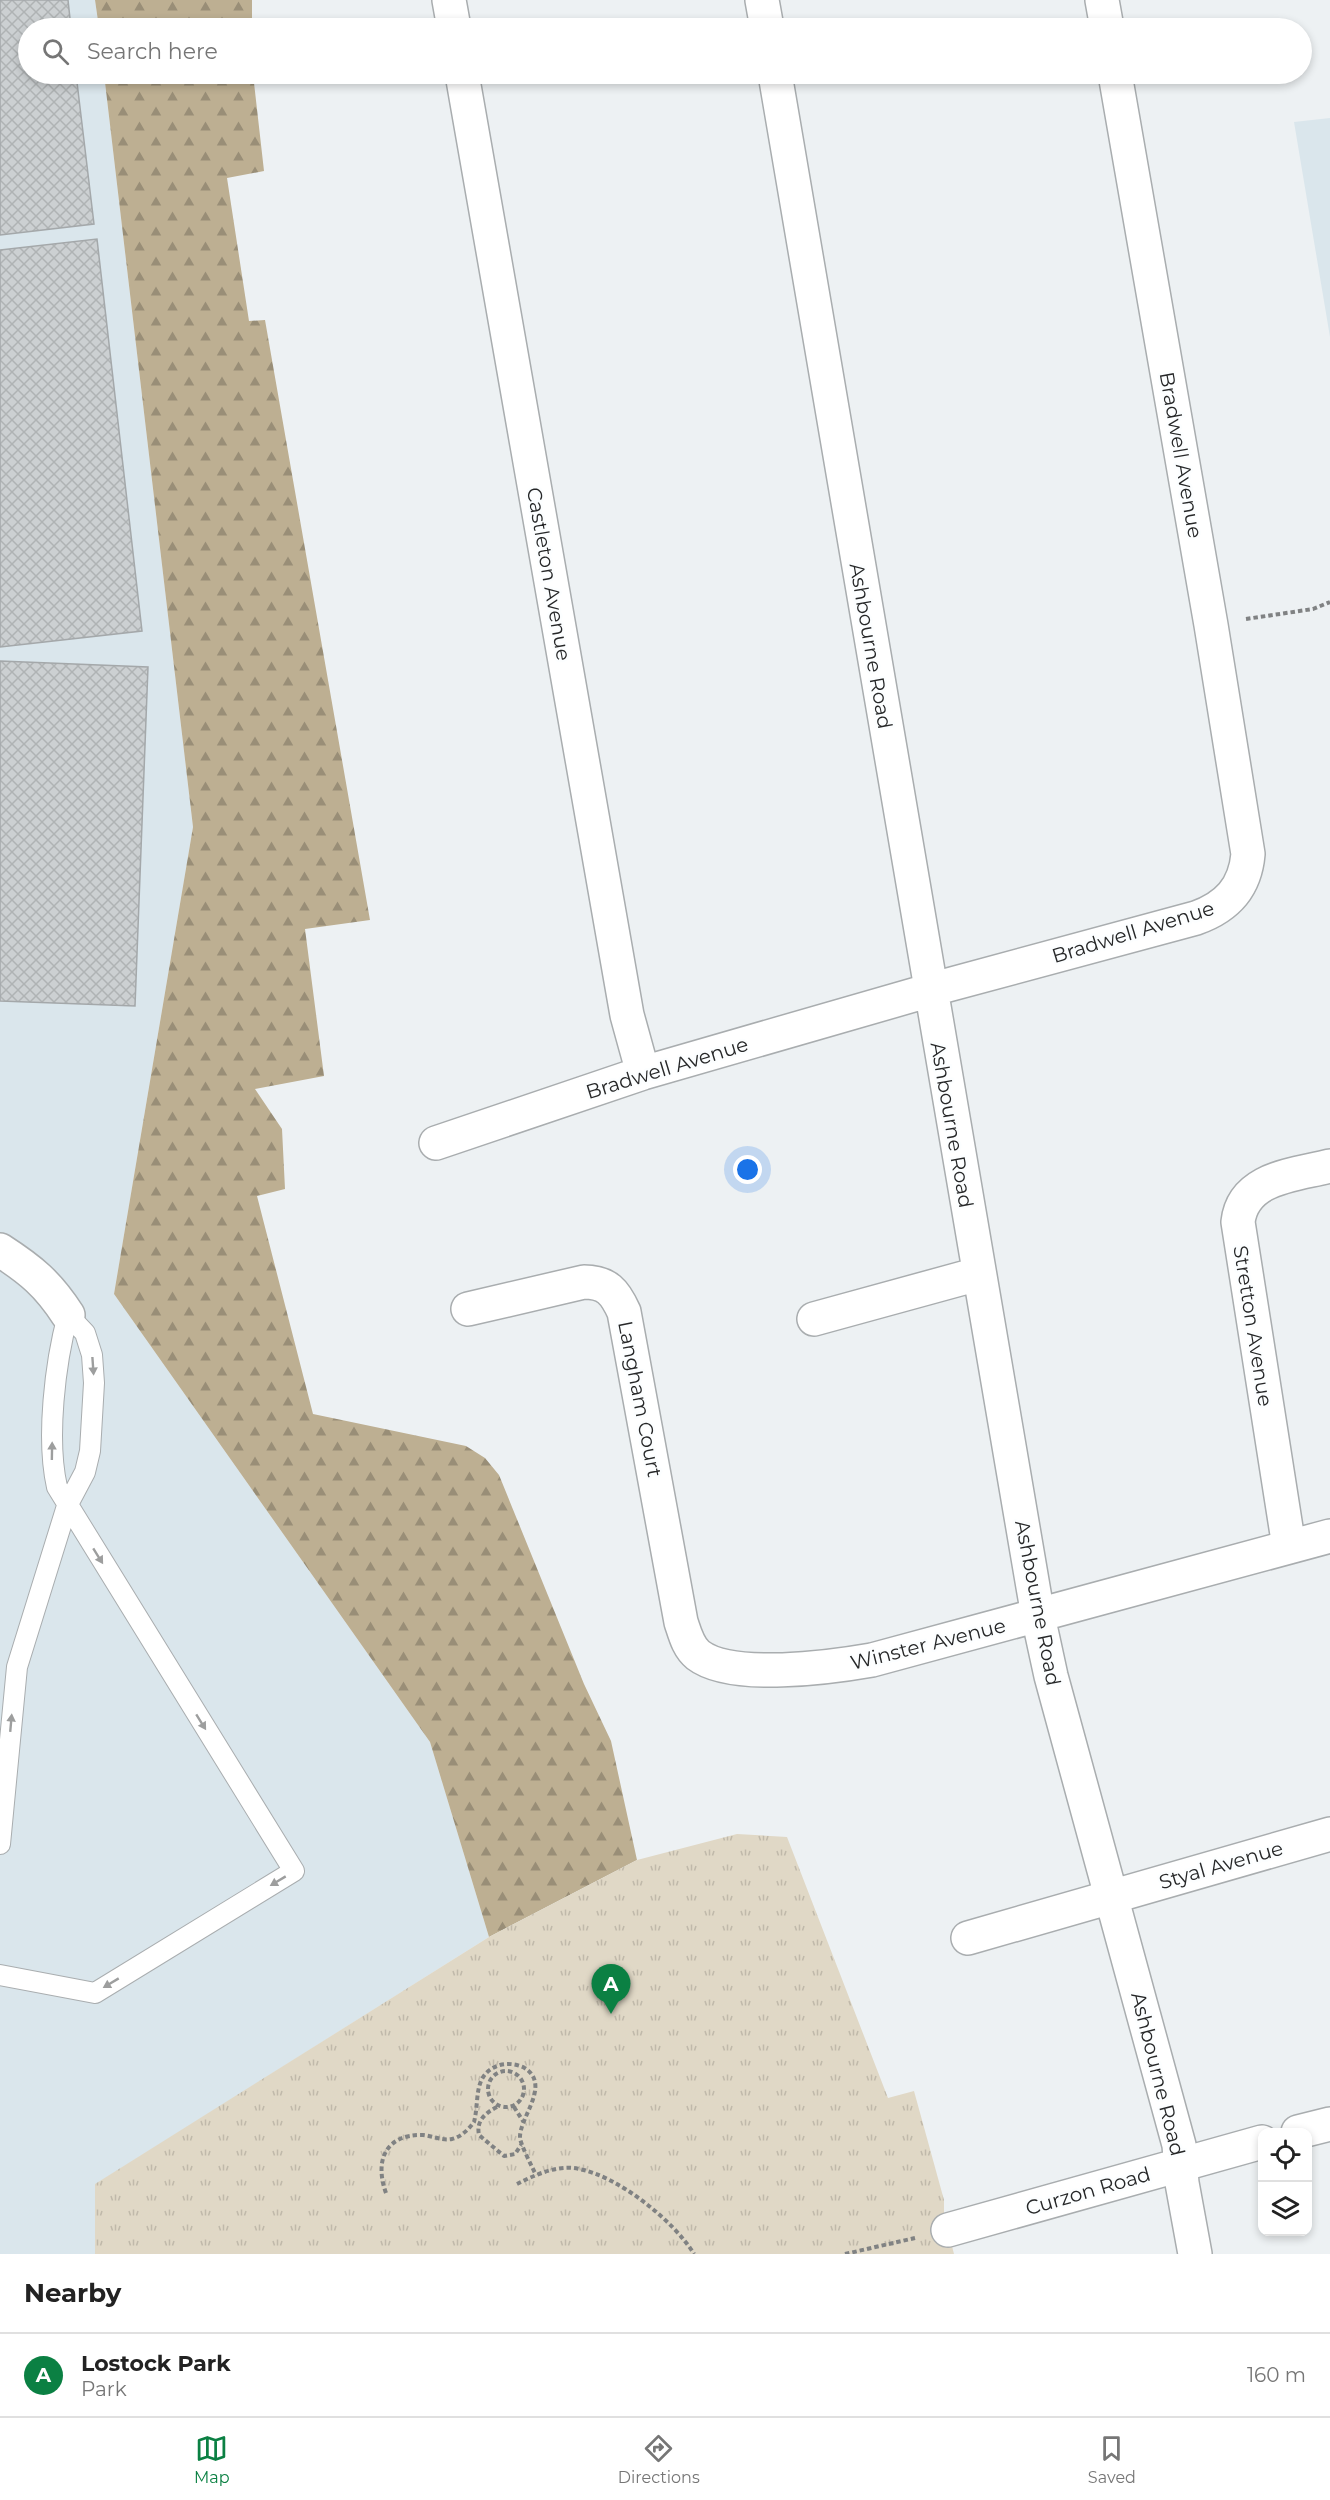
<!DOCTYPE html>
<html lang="en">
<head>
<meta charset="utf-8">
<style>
  body { margin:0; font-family:Montserrat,sans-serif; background:#f2f2f2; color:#222 }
  .controls { position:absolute; right:18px; bottom:18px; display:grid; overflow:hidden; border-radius:12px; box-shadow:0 3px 9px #0003 }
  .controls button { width:54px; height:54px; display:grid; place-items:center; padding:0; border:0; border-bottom:2px solid #e0e0e0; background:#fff; color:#222; font:30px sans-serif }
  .you { position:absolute; left:748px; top:1170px; width:21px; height:21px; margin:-15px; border:4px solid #fff; border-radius:50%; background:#1a73e8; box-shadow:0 0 0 9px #1a73e833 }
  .badge { display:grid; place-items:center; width:39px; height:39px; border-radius:50%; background:#0b8043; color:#fff; font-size:20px; font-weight:700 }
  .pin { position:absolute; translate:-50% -50px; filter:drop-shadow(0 2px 3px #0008) }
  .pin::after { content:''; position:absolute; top:32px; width:21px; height:18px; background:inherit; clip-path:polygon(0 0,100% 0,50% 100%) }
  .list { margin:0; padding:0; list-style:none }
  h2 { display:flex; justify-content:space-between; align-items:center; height:78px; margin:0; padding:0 24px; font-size:26px }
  h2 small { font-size:20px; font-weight:400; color:#767676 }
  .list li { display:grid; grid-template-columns:39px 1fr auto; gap:18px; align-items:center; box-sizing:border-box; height:84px; padding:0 24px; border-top:2px solid #e0e0e0 }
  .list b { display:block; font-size:22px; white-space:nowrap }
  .list p { margin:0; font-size:20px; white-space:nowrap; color:#767676 }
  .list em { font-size:20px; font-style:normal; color:#767676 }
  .icon { flex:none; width:33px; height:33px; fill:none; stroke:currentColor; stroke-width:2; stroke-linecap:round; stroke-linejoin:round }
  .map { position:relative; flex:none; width:1330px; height:2254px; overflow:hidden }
  .search { position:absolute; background:#fff; box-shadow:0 3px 9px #0003; left:18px; right:18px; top:18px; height:66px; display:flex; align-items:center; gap:15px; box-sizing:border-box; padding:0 21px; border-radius:33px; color:#767676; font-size:22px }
  .sheet { height:162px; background:#fff }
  nav { display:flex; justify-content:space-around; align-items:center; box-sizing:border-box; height:84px; border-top:2px solid #e0e0e0; background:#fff; font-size:16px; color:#767676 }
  nav a { display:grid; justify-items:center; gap:3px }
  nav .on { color:#0b8043 }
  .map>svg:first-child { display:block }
</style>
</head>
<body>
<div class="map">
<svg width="1330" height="2254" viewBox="0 0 1330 2254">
  <defs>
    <pattern id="forest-firs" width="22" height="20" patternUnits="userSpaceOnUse" patternTransform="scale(1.5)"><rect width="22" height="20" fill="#bdaf92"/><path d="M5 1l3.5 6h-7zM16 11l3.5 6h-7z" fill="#998e77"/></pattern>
    <pattern id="park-tufts" width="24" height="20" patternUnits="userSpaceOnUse" patternTransform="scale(1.5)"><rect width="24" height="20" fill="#e0d8c6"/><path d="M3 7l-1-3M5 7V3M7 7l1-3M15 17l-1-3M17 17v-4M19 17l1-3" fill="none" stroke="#c0b9aa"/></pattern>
    <pattern id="building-cross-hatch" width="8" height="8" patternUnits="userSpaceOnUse" patternTransform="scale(1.5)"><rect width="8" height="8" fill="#ccd0d2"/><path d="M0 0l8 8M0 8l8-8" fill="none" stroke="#afb3b4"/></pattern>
  </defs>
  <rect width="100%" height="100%" fill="#edf1f3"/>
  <!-- built -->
  <path fill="#dae6ec" d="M0,0H95L99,28H28V74H104L193,827L114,1294L430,1742L489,1937L96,2184L95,2254H0Z
    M1330,118V337L1294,122Z"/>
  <!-- forest -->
  <path fill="url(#forest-firs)" d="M95,0H252V28H99Z
    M104,74H253L264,171L227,178L249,321L265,320L370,920L305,929L324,1076L255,1089L282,1129L285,1189L257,1196L313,1414L466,1446L485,1458L499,1475L584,1684L611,1741L637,1860L489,1937L430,1742L114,1294L193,827Z"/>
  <!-- park -->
  <path fill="url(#park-tufts)" d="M737,1834L787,1837L888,2098L914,2091L944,2200V2215L954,2254H95V2184L489,1937L637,1860Z"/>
  <!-- building -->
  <path fill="url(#building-cross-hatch)" stroke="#a4a8aa" stroke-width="1.5" d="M0,0H68L71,28H28V74H76L94,224L0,235Z
    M97,239L142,631L0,647V250Z
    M0,661L148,667L135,1006L0,1001Z"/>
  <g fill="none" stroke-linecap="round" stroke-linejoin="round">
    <defs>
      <path id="service" d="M0,1844L17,1667L67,1506L85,1472L90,1451L94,1383L92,1355L85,1333L68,1315
        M0,1975L95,1993L294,1871L57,1487C46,1439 55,1363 68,1315"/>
      <path id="minor" d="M449,0L454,28
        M762,0L767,28
        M1102,0L1107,28
        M462,74L627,1015L643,1073
        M775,74L1038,1616L1051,1676L1179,2145L1182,2183L1195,2254
        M436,1143L643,1073L948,985L1196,918C1227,907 1245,888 1248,854L1211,625L1115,74
        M0,1250C31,1270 48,1284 68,1315
        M468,1309L584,1282C607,1282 615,1292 624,1312L681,1622C685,1634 688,1647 698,1655C732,1681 832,1667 872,1660L1330,1536
        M814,1319L978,1274
        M1289,1547L1238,1222C1243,1177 1295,1175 1330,1166
        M968,1938L1330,1834
        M1298,2132L1330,2124
        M948,2230L1262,2142"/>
    </defs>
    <!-- service casing -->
    <use href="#service" stroke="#a9adaf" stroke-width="22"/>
    <!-- minor casing -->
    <use href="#minor" stroke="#a9adaf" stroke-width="36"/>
    <!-- path -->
    <path stroke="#808283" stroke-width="4" stroke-dasharray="4.5 3" stroke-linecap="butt" d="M1246,619L1313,609L1330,602
      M488 2089a18 18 0 1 1 36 0a18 18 0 1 1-36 0Z
      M497,2107C485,2113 476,2121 479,2135L504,2156L515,2154L521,2145
      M514,2107L523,2121
      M517,2184C535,2175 558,2164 579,2169C618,2176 674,2221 694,2254
      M386,2193C374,2160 386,2134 423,2135C433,2136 442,2141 452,2139C461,2137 469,2129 474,2122C480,2099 472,2074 500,2065C507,2063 516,2064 523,2067C553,2084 519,2117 520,2138C520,2143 533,2169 536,2175
      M845,2254L915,2238"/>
    <!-- service -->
    <use href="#service" stroke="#fff" stroke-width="20"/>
    <!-- minor -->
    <use href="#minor" stroke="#fff" stroke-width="33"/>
  </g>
  <!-- one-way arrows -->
  <defs><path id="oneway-solid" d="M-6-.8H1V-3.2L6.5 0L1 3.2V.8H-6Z" transform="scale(1.5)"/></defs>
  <g fill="#9d9e9e">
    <use href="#oneway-solid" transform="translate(93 1366) rotate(86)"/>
    <use href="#oneway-solid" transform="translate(52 1451) rotate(-89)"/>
    <use href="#oneway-solid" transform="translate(98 1556) rotate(58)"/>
    <use href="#oneway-solid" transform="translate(201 1722) rotate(58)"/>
    <use href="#oneway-solid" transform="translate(11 1723) rotate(-85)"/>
    <use href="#oneway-solid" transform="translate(278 1881) rotate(149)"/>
    <use href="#oneway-solid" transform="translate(111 1983) rotate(149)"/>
  </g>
  <g text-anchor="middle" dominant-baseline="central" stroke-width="5" stroke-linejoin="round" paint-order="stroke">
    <!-- street labels -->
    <g font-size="20" fill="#262728" stroke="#fcfeff">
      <text transform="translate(1181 455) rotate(80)">Bradwell Avenue</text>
      <text transform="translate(549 574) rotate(80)">Castleton Avenue</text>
      <text transform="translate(871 646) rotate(80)">Ashbourne Road</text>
      <text transform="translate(1133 932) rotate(-17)">Bradwell Avenue</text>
      <text transform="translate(667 1068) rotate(-17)">Bradwell Avenue</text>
      <text transform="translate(952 1125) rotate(80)">Ashbourne Road</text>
      <text transform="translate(1253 1326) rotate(81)">Stretton Avenue</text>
      <text transform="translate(640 1399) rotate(79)">Langham Court</text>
      <text transform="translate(1038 1603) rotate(79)">Ashbourne Road</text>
      <text transform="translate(928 1644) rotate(-14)">Winster Avenue</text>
      <text transform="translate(1221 1865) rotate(-16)">Styal Avenue</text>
      <text transform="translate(1158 2074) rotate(76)">Ashbourne Road</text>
      <text transform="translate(1088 2191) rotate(-16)">Curzon Road</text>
    </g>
  </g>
</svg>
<div class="controls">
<button><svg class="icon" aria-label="locate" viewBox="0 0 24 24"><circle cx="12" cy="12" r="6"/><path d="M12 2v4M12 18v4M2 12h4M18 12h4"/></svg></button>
<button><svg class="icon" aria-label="layers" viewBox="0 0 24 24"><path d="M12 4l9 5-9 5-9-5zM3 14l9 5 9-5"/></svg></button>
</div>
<div class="you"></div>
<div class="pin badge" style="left:611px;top:2014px">A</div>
<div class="search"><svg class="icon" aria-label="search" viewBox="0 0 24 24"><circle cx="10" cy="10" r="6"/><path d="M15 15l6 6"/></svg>Search here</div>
</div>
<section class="sheet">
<h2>Nearby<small></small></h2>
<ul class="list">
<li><span class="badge">A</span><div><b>Lostock Park</b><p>Park</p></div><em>160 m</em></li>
</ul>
</section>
<nav>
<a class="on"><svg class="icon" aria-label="map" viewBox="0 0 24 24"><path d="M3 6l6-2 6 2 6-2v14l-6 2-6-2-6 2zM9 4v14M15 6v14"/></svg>Map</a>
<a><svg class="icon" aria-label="directions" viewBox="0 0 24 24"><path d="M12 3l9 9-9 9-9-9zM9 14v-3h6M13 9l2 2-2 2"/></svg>Directions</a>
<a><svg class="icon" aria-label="saved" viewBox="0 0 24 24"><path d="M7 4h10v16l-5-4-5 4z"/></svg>Saved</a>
</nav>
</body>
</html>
